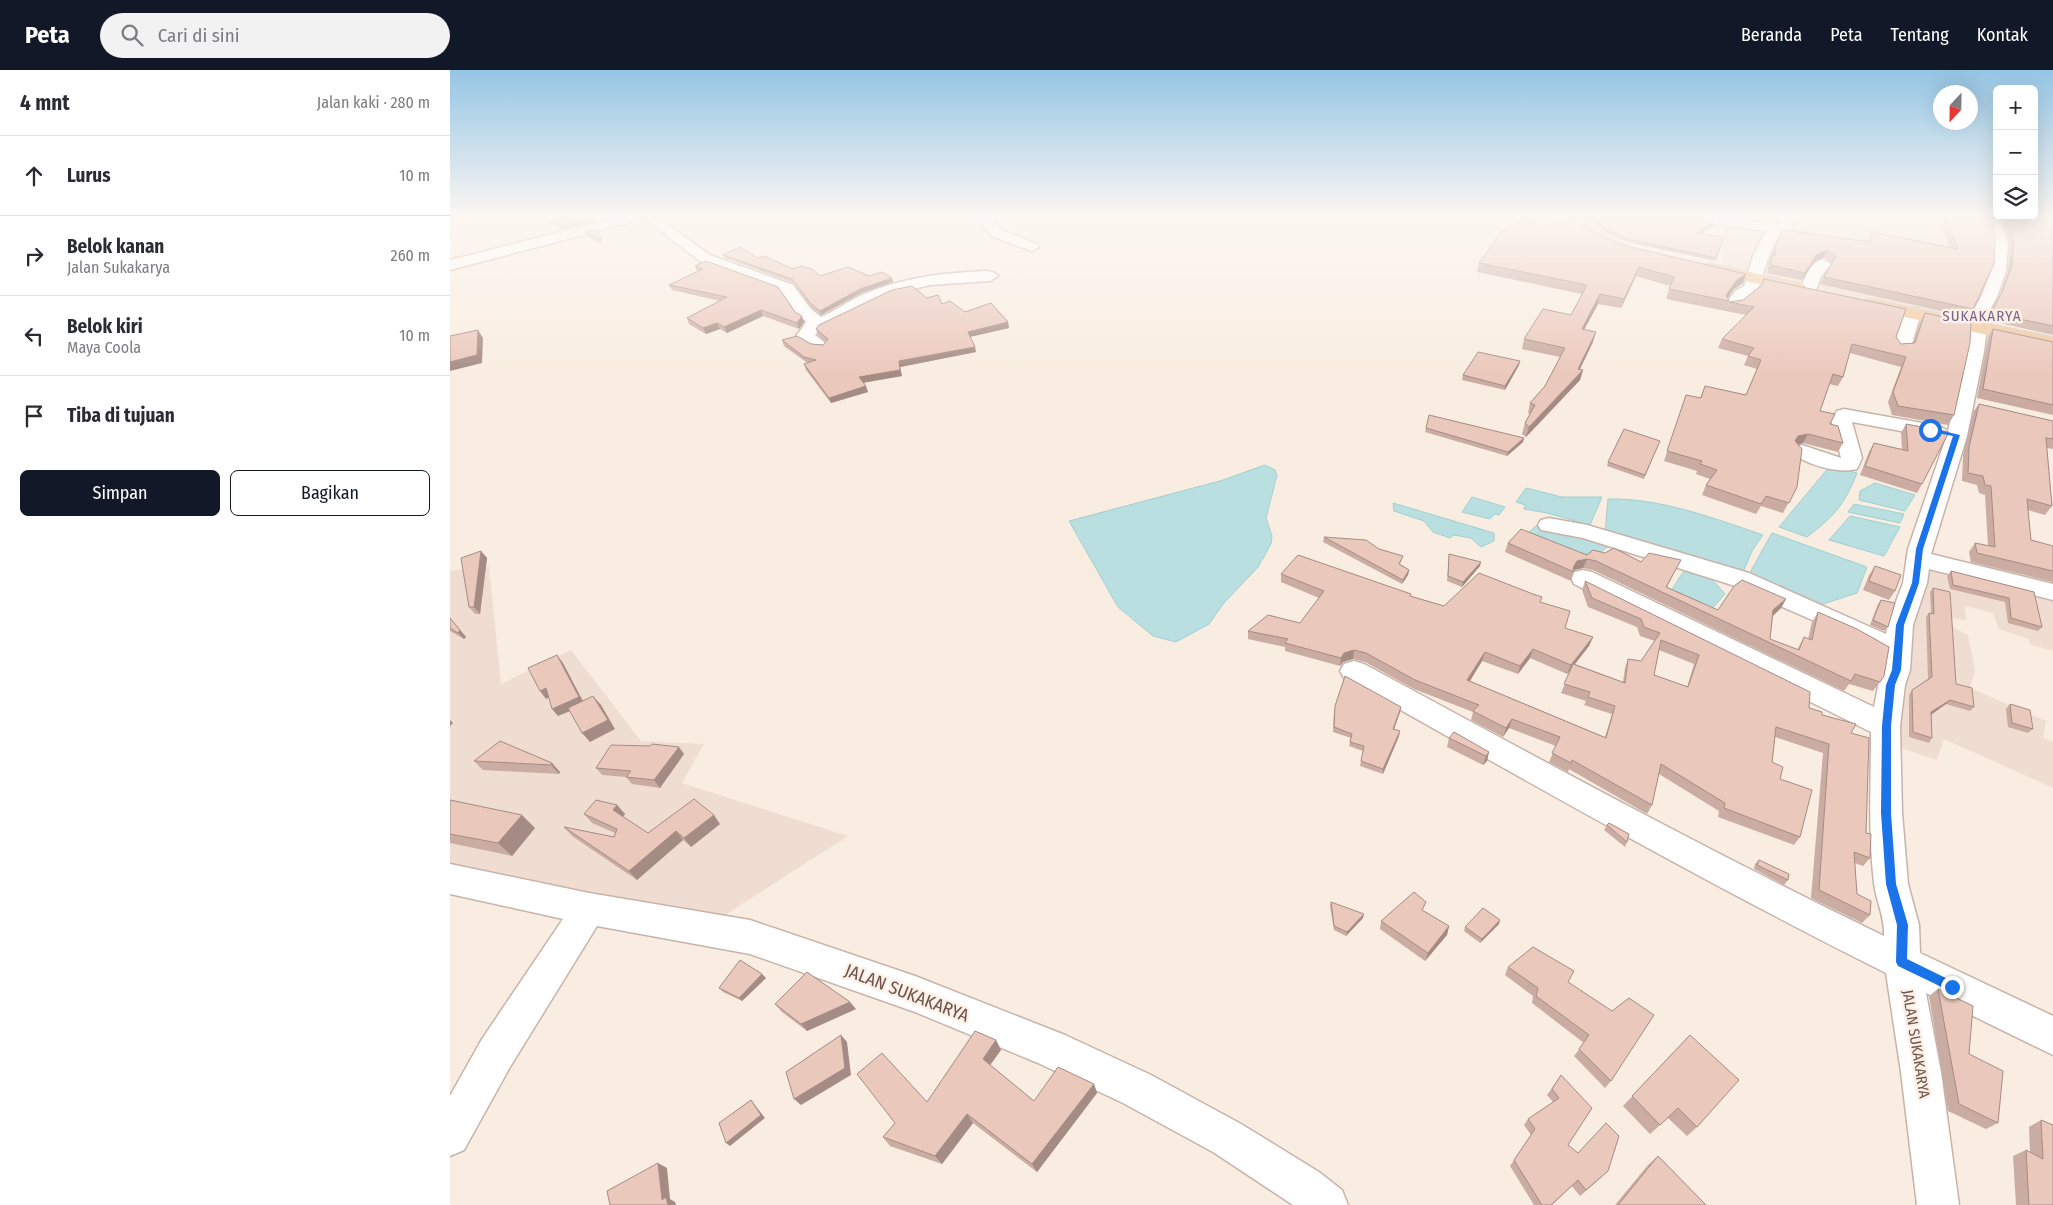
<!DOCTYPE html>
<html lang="id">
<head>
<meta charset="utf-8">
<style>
  body { margin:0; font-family:"Fira Sans Condensed",sans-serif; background:#f2f2f3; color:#2b2b33 }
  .controls { position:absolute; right:15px; top:15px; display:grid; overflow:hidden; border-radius:8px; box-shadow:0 5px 20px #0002 }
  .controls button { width:45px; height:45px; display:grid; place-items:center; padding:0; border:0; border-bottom:1px solid #e1e1e2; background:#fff; color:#2b2b33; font:25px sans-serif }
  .compass { position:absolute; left:1483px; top:15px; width:45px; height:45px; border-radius:50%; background:#fff; box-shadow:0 5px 20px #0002; rotate:202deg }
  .stop { position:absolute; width:15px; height:15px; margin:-11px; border:4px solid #1a73e8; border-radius:50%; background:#fff }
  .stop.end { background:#1a73e8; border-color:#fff; box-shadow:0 1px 5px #0008 }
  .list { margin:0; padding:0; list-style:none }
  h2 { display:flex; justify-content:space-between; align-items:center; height:65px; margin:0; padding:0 20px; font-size:21px }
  h2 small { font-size:16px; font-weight:400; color:#7c7c81 }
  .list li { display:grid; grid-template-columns:32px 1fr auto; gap:15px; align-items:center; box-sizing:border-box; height:80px; padding:0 20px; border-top:1px solid #e1e1e2 }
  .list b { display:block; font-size:19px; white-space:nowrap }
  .list p { margin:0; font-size:16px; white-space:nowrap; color:#7c7c81 }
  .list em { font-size:16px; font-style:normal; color:#7c7c81 }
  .actions { display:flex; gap:10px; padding:15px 20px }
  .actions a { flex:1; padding:11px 0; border:1px solid #111827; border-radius:8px; text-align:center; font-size:18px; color:#111827 }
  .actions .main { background:#111827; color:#fff }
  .icon { flex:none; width:28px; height:28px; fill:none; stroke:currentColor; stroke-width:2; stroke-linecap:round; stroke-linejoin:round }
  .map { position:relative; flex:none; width:1603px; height:1135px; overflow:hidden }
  header { display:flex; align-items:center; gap:30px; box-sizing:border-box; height:70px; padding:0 25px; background:#111827; color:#fff }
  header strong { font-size:24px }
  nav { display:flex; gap:28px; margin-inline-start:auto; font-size:18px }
  .search { width:350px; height:45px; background:#f2f2f3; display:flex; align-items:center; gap:12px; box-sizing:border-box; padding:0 18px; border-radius:28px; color:#7c7c81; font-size:19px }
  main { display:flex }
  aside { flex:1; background:#fff }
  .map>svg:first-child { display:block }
</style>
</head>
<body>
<header>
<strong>Peta</strong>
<div class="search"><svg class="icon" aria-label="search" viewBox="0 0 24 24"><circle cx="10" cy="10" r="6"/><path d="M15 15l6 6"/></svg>Cari di sini</div>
<nav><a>Beranda</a><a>Peta</a><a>Tentang</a><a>Kontak</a></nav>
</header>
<main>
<aside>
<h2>4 mnt<small>Jalan kaki · 280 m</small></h2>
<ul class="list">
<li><svg class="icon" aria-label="ahead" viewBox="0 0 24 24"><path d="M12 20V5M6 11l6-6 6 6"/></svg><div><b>Lurus</b></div><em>10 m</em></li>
<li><svg class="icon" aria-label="right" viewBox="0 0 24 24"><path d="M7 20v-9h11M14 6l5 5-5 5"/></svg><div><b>Belok kanan</b><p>Jalan Sukakarya</p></div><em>260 m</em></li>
<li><svg class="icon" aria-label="left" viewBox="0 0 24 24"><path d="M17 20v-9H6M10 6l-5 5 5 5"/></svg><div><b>Belok kiri</b><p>Maya Coola</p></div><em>10 m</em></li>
<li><svg class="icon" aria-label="arrive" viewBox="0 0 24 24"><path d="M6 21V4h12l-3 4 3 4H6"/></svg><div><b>Tiba di tujuan</b></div></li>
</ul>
<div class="actions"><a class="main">Simpan</a><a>Bagikan</a></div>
</aside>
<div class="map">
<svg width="1603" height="1135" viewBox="0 0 1603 1135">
  <rect width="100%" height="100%" fill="#f9ede1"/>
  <!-- residential -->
  <path fill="#f0ddd1" d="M1274,148H1522L1526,257L1272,196Z
    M1603,479V581L1579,574V569L1549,559L1543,543L1515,536L1516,551L1503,548L1501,556L1518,565L1525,600L1520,618L1596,651L1593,668L1603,672V718L1494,669L1487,690L1442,675L1473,489L1518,498L1524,480Z
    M39,496L51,614L121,580L191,671L254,674L232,713L398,766L269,849L0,801V501Z"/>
  <!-- water -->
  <path fill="#b9dfe0" stroke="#a0d0d0" d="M815,395L825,400L827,405L816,448L822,466L821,474L808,497L773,534L759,554L726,572L703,566L668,537L619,451L770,411Z
    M1380,396L1407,403C1393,437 1385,445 1357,467L1329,457Z
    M1425,413L1465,425L1455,441L1409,430L1410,421Z
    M1076,418L1112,427H1152L1140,455L1097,443L1074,439L1075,435L1066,432Z
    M1022,427L1055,437L1049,445L1045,444L1040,449L1012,442Z
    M1158,429C1211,428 1263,448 1313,465L1302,481L1291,507L1155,463Z
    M943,433L1044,463V471L1031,477L1021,468L1004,465L1000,468L983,462L974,451L944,441Z
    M1404,434L1454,444L1450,453L1398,442Z
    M1400,446L1450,457L1434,486L1379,470Z
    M1086,456L1162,473L1150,483H1138L1130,490L1073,467Z
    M1322,463L1417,497L1407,523L1364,537L1297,508Z
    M1235,499L1259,506L1275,524L1259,542L1219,524Z"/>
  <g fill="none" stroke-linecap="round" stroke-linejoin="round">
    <defs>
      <path id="minor" d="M165,148H188L186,151L0,200V190Z
        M193,148H208L260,185L343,215L361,239L371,247C385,241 398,231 412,225C446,210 482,204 519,202C527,202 542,198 548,206L540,211L480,215L443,224L370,259L365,265L378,275L375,279C365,281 353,275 346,266L355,254L356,251L349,247L331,221L250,191Z
        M527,148H541L551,160L587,174L589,177L582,181L541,166Z
        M1243,148H1276L1325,155L1329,154L1331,148L1346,149L1339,160L1330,162L1319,186L1307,222C1295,228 1290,243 1276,239L1274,236L1285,221L1294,216L1303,186L1316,161L1250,152Z
        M1537,148H1551L1558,175L1556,202L1547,227L1533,252L1536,264L1534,282L1517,366L1481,484L1603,514V530L1479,499L1477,513L1463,555L1460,600L1455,615L1450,656L1452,743L1458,814L1469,855L1470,883L1603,946V985L1476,923L1491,1002L1509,1135H1467L1451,1002L1436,903C1252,811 1073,709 894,608L890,601L894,594L904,591L914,594C1086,687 1258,781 1434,866C1435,847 1426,831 1424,813C1418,763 1421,712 1421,662L1124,514L1121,508L1124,502L1133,500L1142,502L1424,637L1434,586L1401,567L1282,515L1133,468L1091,460L1088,455L1091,450L1099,448L1137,455L1299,503L1436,564L1437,555L1453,513L1458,479L1497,365L1489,368L1402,352L1412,388L1407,399C1391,404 1352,395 1342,381L1345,377L1352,375L1391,388L1381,350L1387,341L1394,339L1489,356L1498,361L1516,282L1518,264L1517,252L1531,227L1541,202L1543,175Z
        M1373,189L1381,194L1371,207L1366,220L1358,225L1352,223L1350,220C1354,209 1360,193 1373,189Z
        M1463,238L1469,239L1471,243L1461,277L1458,281H1446L1443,277L1455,243L1457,239Z
        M0,794L139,823L300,850L465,906L615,965L701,1005L791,1054L869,1102L892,1120L898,1135H843L763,1082L673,1033L588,993L465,942L300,884L147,856L60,997L14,1080L0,1086V1026L32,969L113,849L0,824Z"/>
      <path id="major" d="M1125,148H1139L1153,164L1176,175L1179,178L1171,183C1150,178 1134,167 1125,148Z
        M1259,193L1354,214L1356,218L1354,222L1348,223L1253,201L1251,198L1253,195Z
        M1420,229L1603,267V279L1414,238L1411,234L1414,230Z"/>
    </defs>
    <!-- minor casing -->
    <use href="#minor" stroke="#c8b3aa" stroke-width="3"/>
    <!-- major casing -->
    <use href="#major" stroke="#d6cfcd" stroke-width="2"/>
    <!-- minor -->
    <use href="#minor" fill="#fff" fill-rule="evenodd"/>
    <!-- major -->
    <use href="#major" fill="#f1c8a0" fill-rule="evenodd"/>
  </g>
  <!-- wall -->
  <path fill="#caaca2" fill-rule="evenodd" d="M90,148H145L146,151L113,159Z
    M1141,148H1248L1250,150L1263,156L1251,163L1274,167L1265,191L1177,172L1154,162Z
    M1495,148L1512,150L1513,148H1541L1523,239L1518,247L1370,214L1382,193L1374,187L1363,193L1352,210L1317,203L1319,193L1325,177L1418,171L1421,162L1500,177L1491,156Z
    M1552,148H1603V265L1536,250L1549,228L1558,202L1560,175Z
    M1098,156L1139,160L1168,174L1296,204L1293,213L1283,220L1278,228L1279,231L1276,241L1216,229L1220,216L1186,206L1171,238L1148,234L1134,260L1143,272L1130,299L1133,300L1130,310L1076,367L1072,364L1075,353L1080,344L1078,343L1080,333L1095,316L1110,287L1072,279L1074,269L1121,245L1132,224L1027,202L1029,193Z
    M135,162L149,163L152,174L137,166Z
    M273,185L308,188L343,199L370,206H419L443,212L411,223L371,245L362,238L344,213L275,188Z
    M256,191L345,242L354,252L349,259L313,246L277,263L270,259L256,264L239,254L237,248L270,231L222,220L219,215L247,202L245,196Z
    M477,228L559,258L520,267L526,282L450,297L452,306L413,313L418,322L381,333L356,300L354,294L358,293L356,292L334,276L332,270L373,275L376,272L368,265L366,259Z
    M1279,232L1446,267L1451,274L1463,273L1470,252L1475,243L1504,345L1498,355L1442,345L1438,332L1451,297L1400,283L1393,307L1388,316L1379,314L1370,341L1380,354L1393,373L1388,382L1353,373L1348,375L1347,417L1333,443L1311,436L1306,444L1252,425L1256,415L1260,409L1246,404L1247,401L1214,391L1236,325L1250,328L1255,316L1296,325L1307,299L1294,295L1298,286L1268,278L1272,269L1296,245L1276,241Z
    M1543,259L1603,272V345L1527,328L1538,267Z
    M1070,291L1069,295L1055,320L1012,310L1013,305Z
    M1529,334L1603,351V379L1597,378L1602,436L1595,445L1578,440L1581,470L1603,476V512L1521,492L1519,482L1525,473L1538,476L1535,425L1529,423L1527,415L1512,411L1513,385L1523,342Z
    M1456,354L1472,414L1467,423L1410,405L1419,382L1424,373L1452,379L1451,363Z
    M976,358L1074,368L1073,372L1057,386L975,362Z
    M1210,371L1194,409L1157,396L1158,392Z
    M874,467L929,479L953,486L950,494L959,500L958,505L952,514L873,472Z
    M1058,473L1191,492L1226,499L1217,517L1268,540L1336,529L1331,538L1323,546L1320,569L1347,580L1354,567L1358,569L1362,552L1368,542L1430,612L1423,621L1399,614L1394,621L1143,500L1133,498L1124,500V502L1121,511L1055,482Z
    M31,481L37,488L30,544H25L19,537Z
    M999,484L1030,496L1012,517L997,511Z
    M1425,496L1445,521L1439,530L1413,520L1419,505Z
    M1501,501L1584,522L1592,557L1588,561L1558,553L1555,532L1500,519L1497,506Z
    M831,504L961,526L994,536L1090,532L1115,558L1143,567L1139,576L1125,594L1173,612L1175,598L1178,589L1191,591L1205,571L1190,566L1187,557L1138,537L1132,520L1135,511L1372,645L1401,663L1416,763L1420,788L1413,796L1405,793L1407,824L1420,845L1412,853L1361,828L1373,683L1325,667L1322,692L1330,709L1350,767L1344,775L1268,747L1269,741L1209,704L1202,735L1197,744L1119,699L1118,702L1099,692L1106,676L1059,658L1053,667L1021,650L1023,642L964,619L915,592L903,589L893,592L890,596L835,581V577L798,569V561L850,553L869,528L831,512ZM1209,580L1244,594L1237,617L1204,605ZM1080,588L1117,604L1121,600L1111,623L1136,631L1134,635L1162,644L1155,667L1020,611L1032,591L1068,604Z
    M1483,518L1506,614L1524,637L1520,641L1496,634L1481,644L1482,668L1479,673L1459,667V625L1462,620L1478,609L1476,547L1479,543H1481L1480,522Z
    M1431,530L1438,557L1434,561L1420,555L1428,534Z
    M0,548L16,567L14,569L0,561Z
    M1560,634L1583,659L1578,663L1558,657L1556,639Z
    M884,640L950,642L944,660L949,666L933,704L910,696L913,681L899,676L901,668L883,662Z
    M999,668L1039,682L1037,691L1033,695L997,677Z
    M234,684L210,718L182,714L176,707L152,705L146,698Z
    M24,691L102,693L110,702L109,704L33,700Z
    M0,730L85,758L62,786L0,773Z
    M167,735L175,744L173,747L198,763L270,754L241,777L233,770L187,810L122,766L114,757L164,767L165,763L142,753L134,744Z
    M1157,755L1177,772L1175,777L1154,760Z
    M1309,790L1338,810L1334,815L1304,799L1305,794Z
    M881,832L913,848L896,866L884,860L880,836Z
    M974,841L999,856L997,865L975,891L930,859L931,851Z
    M1049,854L1030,873L1014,861L1015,857Z
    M1058,897L1118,912L1161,1011L1155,1018L1124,986L1134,973L1082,933L1083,926L1055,905Z
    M316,908L292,931L273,922L269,918Z
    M1488,919L1519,984L1548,1053L1536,1059L1498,1041L1479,926Z
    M325,934L406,939L357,961L332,942Z
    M1240,965L1247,1057L1237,1066L1218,1048L1200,1064L1173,1036Z
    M546,970L551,980L540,995L584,1031L644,1014L647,1023L587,1102L523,1053L492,1094L440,1076L433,1067L445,1053L477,1032Z
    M1111,1005L1118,1075L1152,1107L1130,1126L1122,1116L1102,1135H1084L1060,1096L1081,1065L1074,1055L1078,1049L1103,1032L1097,1025Z
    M1591,1050L1603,1135H1566L1563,1086L1576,1080L1580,1082L1579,1057Z
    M1208,1086L1256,1135H1165L1198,1095Z"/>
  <!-- shaded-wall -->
  <path fill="#a48c84" d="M143,148H145L146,151L113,159L111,156Z
    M1264,152L1263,156L1246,166L1247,163Z
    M1377,180L1374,187L1363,193L1352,210L1355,203L1366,185Z
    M1189,197L1186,206L1171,238L1174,229Z
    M1296,204L1293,213L1283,220L1276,230V225L1287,210Z
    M442,208L443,212L411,223L371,245L370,241L410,219Z
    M1150,224L1148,234L1129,269L1132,259Z
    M311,240L313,246L277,263L274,257Z
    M352,246L354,252L349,259L347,253Z
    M558,252L559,258L519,267L518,262Z
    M267,253L270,259L256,264L253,258Z
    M28,260L33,268L32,293L0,301V292Z
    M1146,262L1143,272L1125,309L1133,300L1130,310L1076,367L1079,357L1128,299Z
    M525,277L526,282L450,297L452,306L411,313L409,307L449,291Z
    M1070,291L1069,295L1055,320V316Z
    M416,316L418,322L381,333L379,328Z
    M1358,364L1353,373L1344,376L1345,371L1348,366Z
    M1074,368L1073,372L1057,386L1058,382Z
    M31,481L37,488L30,544L24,537Z
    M1137,489L1133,498L1124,500L1123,498L1127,491Z
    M1031,492L1030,496L1012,517L1013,512Z
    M959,500L958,505L952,514L953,510Z
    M1336,529L1331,538L1318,550L1323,540Z
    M0,548L16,567L14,569L8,563Z
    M1143,567L1139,576L1117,604L1121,595Z
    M1083,579L1080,588L1068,604L1070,596Z
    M904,580L903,589L893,592L890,596L891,588L894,583Z
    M1035,582L1032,591L1015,619L1017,610Z
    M107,585L113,593L135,635L108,646L102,639Z
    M96,618L102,626L96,629L90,621Z
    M143,626L151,635L165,659L140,672L132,663Z
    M1500,630L1496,634L1478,647L1481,642Z
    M951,637L950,642L942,664L943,659Z
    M1062,649L1059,658L1053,667L1056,658Z
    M0,650L3,653L0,656Z
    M950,661L949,666L933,704V699Z
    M229,677L234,684L210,718L204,710Z
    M1039,682L1037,691L1033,695L1036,686Z
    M102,693L110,702L109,704L101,695Z
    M167,735L175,744L171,749L163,740Z
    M72,745L85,758L62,786L48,773Z
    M264,745L270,754L241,777L234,768Z
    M226,761L233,770L187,810L179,801Z
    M914,844L913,848L896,866L897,862Z
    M1050,850L1049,854L1030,873L1032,869Z
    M999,856L997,865L975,891L978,883Z
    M312,904L316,908L292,931L289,928Z
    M400,932L406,939L357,961L351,954Z
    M391,965L397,972L401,1005L351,1035L344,1029Z
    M546,970L551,980L538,998L533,989Z
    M644,1014L647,1023L587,1102L582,1094Z
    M301,1030L304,1034L315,1048L280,1076L276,1073Z
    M517,1044L523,1053L492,1094L485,1086Z
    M208,1093L217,1098L220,1129L225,1132L226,1135H218L212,1130Z"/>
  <!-- building -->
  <path fill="#ebc8bc" stroke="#a48c84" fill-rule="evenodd" d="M95,148H143L111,156Z
    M1145,148H1248L1250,150L1264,152L1247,163L1274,167L1266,188L1178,169L1155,159Z
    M1495,148L1514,151L1515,148H1541L1545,168L1544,194L1523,239L1374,207L1386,186L1377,180L1366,185L1355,203L1320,195L1322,185L1325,186V177L1333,160L1420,172L1421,162L1508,179Z
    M1558,148H1603V256L1541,243L1553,220L1562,195L1564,167Z
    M1077,149L1098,156L1109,151L1134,159L1135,154L1139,160L1168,174L1296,204L1287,210L1276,225L1279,231L1219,219L1224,207L1189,197L1174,229L1150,224L1132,259L1146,262L1128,299L1133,300L1079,357L1075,353L1085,335L1080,333L1095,316L1115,278L1074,269L1093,239L1121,245L1137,215L1029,193L1052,161Z
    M147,159L151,170L135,162Z
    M290,177L308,188L314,186L343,199L352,196L362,199L370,206L398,197L419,206L432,202L442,208L410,219L370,241L361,234L342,209L273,185Z
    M256,191L328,217L345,242L352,246L347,253L311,240L274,257L267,253L253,258L237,248L277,227L219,215L253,199L245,196Z
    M1314,209L1456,239L1446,267L1451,274L1465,273L1475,243L1521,253L1520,273L1504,345L1448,336L1443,322L1456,287L1402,274L1393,307L1383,304L1370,341L1385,344L1380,354L1388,356L1393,373L1358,364L1348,366L1345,371L1352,379L1347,417L1339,433L1316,426L1311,434L1256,415L1267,400L1250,394L1252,391L1217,381L1236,325L1251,328L1255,316L1296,325L1311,290L1298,286L1304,278L1272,269L1304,237L1279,232L1293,230L1312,215Z
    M462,216L477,228L488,225L492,234L500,231L515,242L541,233L558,252L518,262L525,277L449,291L450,300L409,307L416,316L379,328L354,294L366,290L354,287L332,270L347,266L361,274L373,275L378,269L366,259L369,255L442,220Z
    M1543,259L1603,272V335L1533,319Z
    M28,260L27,285L0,292V266Z
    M1028,282L1070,291L1055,316L1013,305Z
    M1529,334L1603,351V369L1596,368L1602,436L1577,429L1581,470L1603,476V501L1527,483L1525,473L1545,477L1541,416L1535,415L1533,406L1518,403L1519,377Z
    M979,345L1074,368L1058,382L976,358Z
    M1456,354L1499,362L1472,414L1415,396L1424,373L1458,381Z
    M1174,359L1210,371L1195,405L1158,392Z
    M1071,459L1137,485L1143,480L1155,483L1164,478L1191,492L1199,483L1231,490L1216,517L1268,540L1284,516L1292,510L1336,529L1323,540L1320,569L1349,580L1354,567L1362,570L1368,542L1407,559L1439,577L1434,606L1430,612L1405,604L1401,611L1146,491L1137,489L1127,491L1123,498L1124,502L1058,473Z
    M874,467L916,470L929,479L953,486L949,494L959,500L953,510Z
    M31,481L24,537H19L11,488Z
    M999,484L1031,492L1013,512L998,506Z
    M848,485L961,524L960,526L994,536L1029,503L1083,524L1092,527L1090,532L1120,541L1115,558L1143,567L1121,595L1083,579L1070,596L1035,582L1017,610L1156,668L1165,636L1138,627L1140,622L1114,614L1123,594L1175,613L1178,589L1191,591L1210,563L1194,557L1191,549L1142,528L1135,511L1360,622L1359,638L1372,642V645L1406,654L1401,663L1419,668L1416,763L1421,764L1420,788L1404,782L1407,824L1421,831L1420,845L1369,820L1379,674L1326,657L1322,692L1333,697L1330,709L1362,720L1350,767L1274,738L1275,733L1211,694L1202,735L1122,690L1121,693L1102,683L1110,667L1062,649L1056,658L1023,641L1029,635L965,610L916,583L904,580L894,583L891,588L835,573L838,569L798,561L818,545L850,553L874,521L831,504ZM1211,570L1249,585L1238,617L1204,605Z
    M1425,496L1451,505L1445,521L1419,511Z
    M1501,501L1584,522L1592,557L1561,548L1559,528L1503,515Z
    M1483,518L1500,522L1506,614L1522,618L1524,637L1500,630L1481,642L1482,668L1463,662L1462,620L1482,607L1479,543L1484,544Z
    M1431,530L1445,533L1438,557L1423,550Z
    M0,548L10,560L8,563L0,558Z
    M107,585L129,627L102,639L96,618L90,621L78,598Z
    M895,606L951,637L943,659L950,661L933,699L911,691L914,676L900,672L902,664L884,657L885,636Z
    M143,626L158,650L132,663L118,638Z
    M1560,634L1580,640L1583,659L1562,653Z
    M1004,662L1039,682L1036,686L999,668Z
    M50,671L102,693L101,695L24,691Z
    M202,674L229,677L204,710L176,707L181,701L146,698L161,675L200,676Z
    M244,729L264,745L234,768L226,761L179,801L114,757L164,767L167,759L134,744L146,730L167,735L163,740L198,763Z
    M0,730L72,745L48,773L0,764Z
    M1159,753L1179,764L1177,772L1157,755Z
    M1309,790L1339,804L1338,810L1307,795Z
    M964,822L976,832L972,840L999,856L978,883L931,851Z
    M881,832L914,844L897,862L884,856Z
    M1033,838L1050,850L1032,869L1015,857Z
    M1083,877L1124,901L1118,912L1162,941L1179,928L1204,945L1161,1011L1129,979L1139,965L1086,926L1088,918L1058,897Z
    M290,890L312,904L289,928L269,918Z
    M357,902L400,932L351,954L325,934Z
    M1488,919L1523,936L1519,984L1553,1001L1548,1053L1509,1034Z
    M525,961L546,970L533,989L584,1031L608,997L644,1014L582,1094L517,1044L485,1086L433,1067L445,1053L407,1004L432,983L477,1032Z
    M391,965L395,998L344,1029L336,1002Z
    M1240,965L1289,1010L1247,1057L1228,1038L1210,1055L1182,1026Z
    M1111,1005L1142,1038L1118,1075L1128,1083L1156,1053L1169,1066L1158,1101L1136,1120L1128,1110L1101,1135H1092L1064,1090L1085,1059L1078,1049L1109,1028L1102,1019Z
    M301,1030L311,1045L276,1073L269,1053Z
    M1591,1050L1603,1055V1135H1579L1576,1080L1593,1089Z
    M1208,1086L1256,1135H1168Z
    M208,1093L212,1130L216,1127L218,1135H160L157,1121Z"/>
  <!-- sky -->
  <linearGradient id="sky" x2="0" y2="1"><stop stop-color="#95c5e5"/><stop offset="0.48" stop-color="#fcf7f2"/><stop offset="1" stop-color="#fcf7f2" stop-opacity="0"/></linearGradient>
  <rect width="1603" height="306" fill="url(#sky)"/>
  <!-- route -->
  <path fill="#1a73e8" d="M1480,358L1510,365L1473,479L1469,513L1454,555L1451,600L1445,615L1441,656V743L1446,814L1458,855L1457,889L1506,913V921L1502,922L1448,896L1446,892L1447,855L1436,814L1431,743L1432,656L1436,615L1442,600L1446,555L1462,513L1466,479L1503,366L1477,361Z"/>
  <g text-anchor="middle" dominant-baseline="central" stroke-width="5" stroke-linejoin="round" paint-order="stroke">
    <!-- far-quarter labels -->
    <g font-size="15" letter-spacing="1" fill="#78638a" stroke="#fdf1e7">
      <text x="1532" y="246">SUKAKARYA</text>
    </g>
    <!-- street labels -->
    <g font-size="15" fill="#6d534b" stroke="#fdf1e7">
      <text transform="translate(1466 974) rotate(81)">JALAN SUKAKARYA</text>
    </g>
    <!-- near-street labels -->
    <g font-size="18" fill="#6d534b" stroke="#fdf1e7">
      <text transform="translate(457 923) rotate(21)">JALAN SUKAKARYA</text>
    </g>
  </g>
</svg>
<div class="controls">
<button>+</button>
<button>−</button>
<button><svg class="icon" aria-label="layers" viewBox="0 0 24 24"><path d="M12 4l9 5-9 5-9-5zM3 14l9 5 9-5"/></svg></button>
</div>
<svg class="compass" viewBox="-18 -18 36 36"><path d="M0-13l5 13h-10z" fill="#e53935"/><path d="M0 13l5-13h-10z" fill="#7c7c81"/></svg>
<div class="stop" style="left:1480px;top:360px"></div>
<div class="stop end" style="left:1502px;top:917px"></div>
</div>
</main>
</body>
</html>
